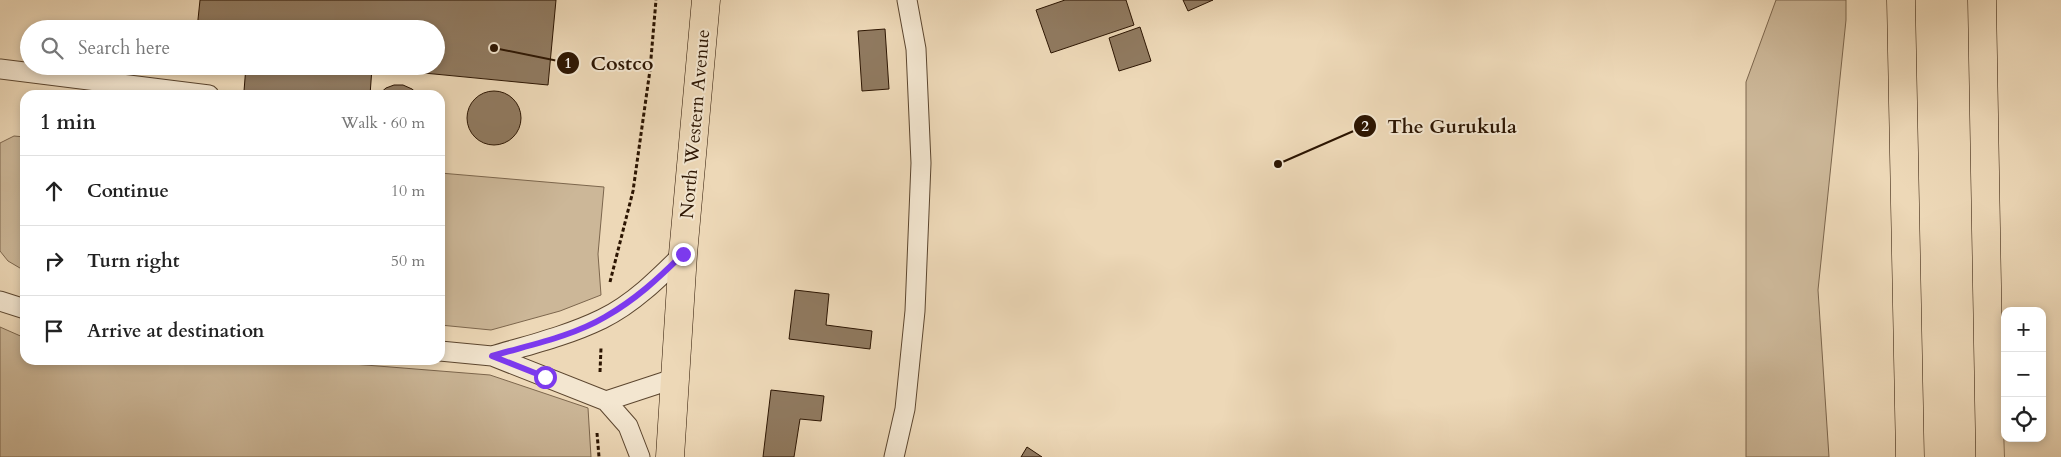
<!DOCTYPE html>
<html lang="en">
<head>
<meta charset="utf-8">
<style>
  body { margin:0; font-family:Cardo,serif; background:#f6f6f6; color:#222 }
  .controls { position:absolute; right:15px; bottom:15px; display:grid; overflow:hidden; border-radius:10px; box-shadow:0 2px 8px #0003 }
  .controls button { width:45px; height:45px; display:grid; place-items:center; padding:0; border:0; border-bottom:1px solid #e0e0e0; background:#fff; color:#222; font:25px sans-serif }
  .stop { position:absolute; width:15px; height:15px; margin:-11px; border:4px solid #7c3aed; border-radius:50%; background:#fff }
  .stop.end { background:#7c3aed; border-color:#fff; box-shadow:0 1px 5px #0008 }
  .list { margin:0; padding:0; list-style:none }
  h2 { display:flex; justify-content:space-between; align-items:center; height:65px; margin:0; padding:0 20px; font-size:21px }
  h2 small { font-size:16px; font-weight:400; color:#767676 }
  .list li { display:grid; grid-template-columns:32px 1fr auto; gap:15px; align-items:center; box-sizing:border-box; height:70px; padding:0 20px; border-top:1px solid #e0e0e0 }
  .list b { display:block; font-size:19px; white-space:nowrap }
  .list em { font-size:16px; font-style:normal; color:#767676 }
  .icon { flex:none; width:28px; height:28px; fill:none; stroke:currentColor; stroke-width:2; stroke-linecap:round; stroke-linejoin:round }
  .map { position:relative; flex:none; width:2061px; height:457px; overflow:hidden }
  .search { position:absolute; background:#fff; box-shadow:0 2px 8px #0003; left:20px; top:20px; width:425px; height:55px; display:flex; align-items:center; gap:12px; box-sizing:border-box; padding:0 18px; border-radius:28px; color:#767676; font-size:19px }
  .panel { position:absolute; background:#fff; box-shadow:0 2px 8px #0003; left:20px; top:90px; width:425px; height:275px; border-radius:15px }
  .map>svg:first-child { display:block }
</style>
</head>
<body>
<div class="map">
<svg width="2061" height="457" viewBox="0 0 2061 457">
  <rect width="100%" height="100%" fill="#edd8b7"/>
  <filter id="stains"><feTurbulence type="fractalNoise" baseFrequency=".004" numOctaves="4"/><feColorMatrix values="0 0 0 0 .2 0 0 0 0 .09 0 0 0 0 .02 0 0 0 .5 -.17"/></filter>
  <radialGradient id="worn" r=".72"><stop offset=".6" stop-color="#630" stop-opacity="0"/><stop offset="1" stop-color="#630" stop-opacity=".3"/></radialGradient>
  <!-- green -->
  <path fill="#ccb798" stroke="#7c664d" d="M1776,0H1846V20L1818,290L1829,457H1746V82Z
    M14,136L25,137V271L8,261L0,251V143Z
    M440,173L604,187L598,254L601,295L560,311L491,330L440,325Z
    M0,327L25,338V360H303L490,375L588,408L591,457H0Z"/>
  <!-- building -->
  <path fill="#907a60" stroke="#2c1502" d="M200,0H556L548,85L372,68L370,95H292L244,91L246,66H436V29H197Z
    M1065,0H1126L1134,25L1051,53L1036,10Z
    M1183,0H1213L1188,11Z
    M1140,27L1151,61L1119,71L1109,38Z
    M885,29L889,89L862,91L858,31Z
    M394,85H403L412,89L419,95H378L386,88Z
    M467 118a27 27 0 1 1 54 0a27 27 0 1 1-54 0Z
    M795,290L829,294L826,325L872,331L870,349L789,339Z
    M771,390L824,396L821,421L800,419L794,457H763Z
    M1027,447L1042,457H1021Z"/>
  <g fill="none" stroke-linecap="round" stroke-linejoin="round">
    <defs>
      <path id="service" d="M0,69L209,95
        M0,301L25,309
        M440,351L492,356L606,401L676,378
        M492,356C529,345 567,336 602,319C633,304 659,278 683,254
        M606,401L628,426L640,457
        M894,457L905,409L915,311L921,163L916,49L907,0"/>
      <path id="trunk" d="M670,457L683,254L706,0"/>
      <path id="motorway" d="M1901,0L1910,457
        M1982,0L1990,457"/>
    </defs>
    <!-- service casing -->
    <use href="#service" stroke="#5c462f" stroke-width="21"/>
    <!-- trunk casing -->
    <use href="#trunk" stroke="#2c1502" stroke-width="29"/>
    <!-- motorway casing -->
    <use href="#motorway" stroke="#2c1502" stroke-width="29"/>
    <!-- path -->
    <path stroke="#2c1502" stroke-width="3" stroke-dasharray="4 2.5" stroke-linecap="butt" d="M610,282L633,191L650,70L656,0
      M600,372L601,348
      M597,433L599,457"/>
    <!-- service -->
    <use href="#service" stroke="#f3e6d0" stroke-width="19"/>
    <!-- trunk -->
    <use href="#trunk" stroke="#edd8b7" stroke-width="28"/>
    <!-- motorway -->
    <use href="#motorway" stroke="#edd8b7" stroke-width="28"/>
  </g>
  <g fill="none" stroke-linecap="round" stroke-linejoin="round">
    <!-- route -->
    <path stroke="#7c3aed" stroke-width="6" d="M545,377L492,356C529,345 571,337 605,317C635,300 659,278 683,254"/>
  </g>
  <g text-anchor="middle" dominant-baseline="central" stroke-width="4" stroke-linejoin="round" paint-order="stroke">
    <!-- street labels -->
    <g font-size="19" fill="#2c1502" stroke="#f3e6d0">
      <text transform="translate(695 124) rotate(-85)">North Western Avenue</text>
    </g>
  </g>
  <!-- callouts -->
  <path fill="none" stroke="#2c1502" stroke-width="2" d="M494 48L568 63M1278 164L1365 126"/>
  <g fill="#2c1502" stroke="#f3e6d0" stroke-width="2">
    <circle cx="494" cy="48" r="5"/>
    <circle cx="1278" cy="164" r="5"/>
    <circle cx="568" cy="63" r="12"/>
    <circle cx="1365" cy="126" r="12"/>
  </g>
  <g font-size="15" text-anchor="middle" font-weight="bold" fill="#fff">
    <text x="568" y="68">1</text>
    <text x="1365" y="131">2</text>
  </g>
  <g font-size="20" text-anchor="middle" font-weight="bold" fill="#2c1502" stroke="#f3e6d0" stroke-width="4" stroke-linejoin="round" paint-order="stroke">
    <text x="622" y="70">Costco</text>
    <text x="1452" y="133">The Gurukula</text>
  </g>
  <rect width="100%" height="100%" filter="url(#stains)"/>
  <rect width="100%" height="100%" fill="url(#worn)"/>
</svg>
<div class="controls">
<button>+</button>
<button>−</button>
<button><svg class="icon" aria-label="locate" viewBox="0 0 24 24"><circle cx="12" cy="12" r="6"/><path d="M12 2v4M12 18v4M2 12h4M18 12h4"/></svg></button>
</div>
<div class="stop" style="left:545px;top:377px"></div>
<div class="stop end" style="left:683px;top:254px"></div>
<div class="search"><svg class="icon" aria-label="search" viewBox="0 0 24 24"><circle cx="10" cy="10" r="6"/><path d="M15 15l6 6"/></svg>Search here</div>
<section class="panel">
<h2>1 min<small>Walk · 60 m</small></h2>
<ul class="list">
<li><svg class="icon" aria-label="ahead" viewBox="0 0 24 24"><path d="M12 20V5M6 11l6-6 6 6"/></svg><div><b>Continue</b></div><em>10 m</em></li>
<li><svg class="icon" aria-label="right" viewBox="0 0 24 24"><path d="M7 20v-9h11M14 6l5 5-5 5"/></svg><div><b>Turn right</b></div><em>50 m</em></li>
<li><svg class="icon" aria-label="arrive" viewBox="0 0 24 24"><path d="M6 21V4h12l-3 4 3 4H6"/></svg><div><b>Arrive at destination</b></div></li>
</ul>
</section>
</div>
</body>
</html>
